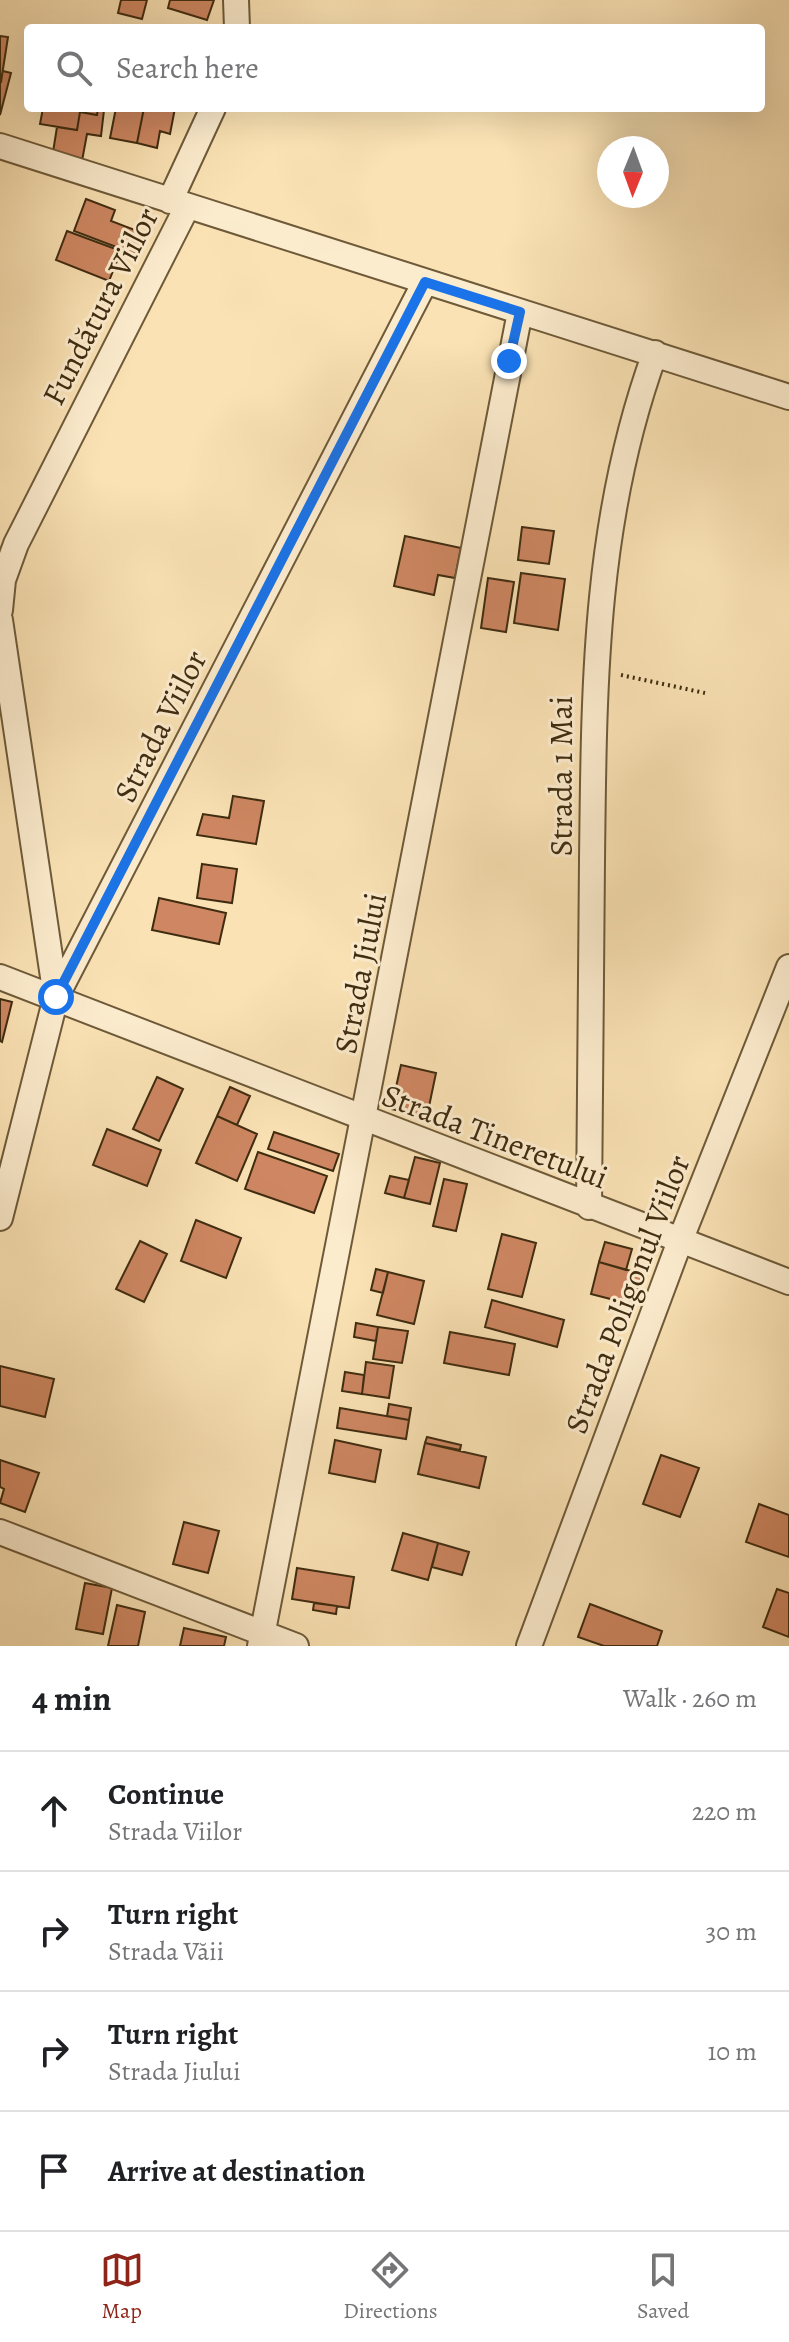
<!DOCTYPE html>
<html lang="en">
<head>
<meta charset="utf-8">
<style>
  body { margin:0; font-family:Alegreya,serif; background:#f2f2f2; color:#202124 }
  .compass { position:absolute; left:597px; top:136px; width:72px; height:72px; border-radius:50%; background:#fff; box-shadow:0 8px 32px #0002; rotate:181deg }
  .stop { position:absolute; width:24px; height:24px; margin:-18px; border:6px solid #1a73e8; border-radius:50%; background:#fff }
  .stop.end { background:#1a73e8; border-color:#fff; box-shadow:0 2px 8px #0008 }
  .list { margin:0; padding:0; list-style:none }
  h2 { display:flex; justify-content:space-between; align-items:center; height:104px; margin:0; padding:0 32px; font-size:34px }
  h2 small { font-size:26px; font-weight:400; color:#757577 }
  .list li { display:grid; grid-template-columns:52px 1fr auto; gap:24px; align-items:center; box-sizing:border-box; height:120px; padding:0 32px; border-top:2px solid #e0e0e0 }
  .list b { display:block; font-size:30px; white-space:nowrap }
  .list p { margin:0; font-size:26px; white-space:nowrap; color:#757577 }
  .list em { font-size:26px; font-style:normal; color:#757577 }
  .icon { flex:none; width:44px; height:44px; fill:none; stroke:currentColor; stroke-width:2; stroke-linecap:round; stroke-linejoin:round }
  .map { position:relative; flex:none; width:789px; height:1646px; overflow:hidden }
  .search { position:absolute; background:#fff; box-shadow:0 8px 32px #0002; left:24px; right:24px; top:24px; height:88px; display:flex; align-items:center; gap:20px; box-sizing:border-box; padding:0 28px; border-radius:8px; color:#757577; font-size:30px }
  .sheet { height:584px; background:#fff }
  nav { display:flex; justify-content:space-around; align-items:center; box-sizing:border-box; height:112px; border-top:2px solid #e0e0e0; background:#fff; font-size:22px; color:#757577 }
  nav a { display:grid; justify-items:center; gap:4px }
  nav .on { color:#8f2418 }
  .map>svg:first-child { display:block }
</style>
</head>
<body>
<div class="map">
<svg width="789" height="1646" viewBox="0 0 789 1646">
  <rect width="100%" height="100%" fill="#fae2b4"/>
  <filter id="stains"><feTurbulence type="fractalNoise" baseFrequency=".0025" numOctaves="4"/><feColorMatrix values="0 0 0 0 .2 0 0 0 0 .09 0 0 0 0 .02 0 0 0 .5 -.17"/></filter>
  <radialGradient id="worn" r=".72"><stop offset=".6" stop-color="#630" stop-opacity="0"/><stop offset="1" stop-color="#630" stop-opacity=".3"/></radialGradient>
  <!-- building -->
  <path fill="#ce8762" stroke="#3f2c10" stroke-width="2" d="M121,0H147L142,19L118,13Z
    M170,0H214L207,20L168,8Z
    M0,36L8,37L1,82H0Z
    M3,71L11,73L0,115V82Z
    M43,108H98L97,115L80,112L77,130L40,124Z
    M116,108H144L137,143L110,138Z
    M144,108H175L170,134L160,131L157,148L137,143Z
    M98,109L104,110L101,136L87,134L82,161L53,152L57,127L77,130L80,112L97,115Z
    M86,199L115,210L111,221L148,235L140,256L74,231Z
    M67,231L121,251L109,281L56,260Z
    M522,527L554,531L549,564L518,560Z
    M405,536L461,548L455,578L438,575L434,595L394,586Z
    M521,573L565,579L558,630L514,623Z
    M488,578L514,582L506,632L481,628Z
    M233,796L264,801L256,844L197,835L203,814L229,818Z
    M202,864L237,869L232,903L197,898Z
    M159,898L226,913L219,944L152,930Z
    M0,999L12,1002L2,1042L0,1041Z
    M401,1065L436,1073L427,1116L391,1109Z
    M157,1077L183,1089L159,1141L133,1129Z
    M230,1087L250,1096L237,1125L217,1116Z
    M217,1116L257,1134L237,1181L196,1163Z
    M107,1129L161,1150L147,1186L93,1165Z
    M274,1132L339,1154L333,1171L268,1149Z
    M258,1152L327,1176L314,1213L245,1189Z
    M415,1157L440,1163L430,1204L404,1198Z
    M390,1176L409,1180L404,1198L385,1193Z
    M444,1179L467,1184L456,1231L433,1226Z
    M196,1220L241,1238L226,1278L181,1261Z
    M502,1234L536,1243L522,1297L488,1289Z
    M140,1241L167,1254L144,1302L116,1289Z
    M605,1242L632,1249L626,1270L599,1262Z
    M599,1262L642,1274L634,1305L591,1294Z
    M376,1269L388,1272L383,1293L371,1290Z
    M388,1272L424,1281L414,1324L377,1315Z
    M492,1300L564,1320L557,1347L485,1327Z
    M356,1323L378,1327L376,1341L354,1337Z
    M378,1327L408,1331L402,1363L373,1359Z
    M450,1332L515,1344L509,1375L444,1363Z
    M366,1362L394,1366L389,1398L362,1394Z
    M0,1366L54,1379L45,1417L0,1406Z
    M345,1372L364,1375L362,1394L342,1391Z
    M389,1404L411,1408L409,1420L387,1416Z
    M340,1408L409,1420L406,1439L337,1428Z
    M427,1437L461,1445L460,1450L425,1443Z
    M335,1440L381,1450L375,1482L329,1473Z
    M425,1443L486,1457L479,1488L418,1474Z
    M661,1455L699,1468L680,1517L643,1504Z
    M0,1460L39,1473L25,1512L0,1503L4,1489L0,1487Z
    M759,1504L789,1515V1557L746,1542Z
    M184,1522L219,1531L208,1573L173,1564Z
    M403,1533L438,1543L428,1580L392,1570Z
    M438,1543L469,1552L462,1575L432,1567Z
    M297,1568L354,1577L349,1608L292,1599Z
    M85,1583L112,1588L103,1634L76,1629Z
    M777,1589L789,1593V1637L763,1627Z
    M314,1603L337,1606L336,1614L313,1610Z
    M590,1604L662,1631L657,1646H604L578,1637Z
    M117,1605L145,1612L138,1646H108Z
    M184,1628L226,1637L224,1646H180Z"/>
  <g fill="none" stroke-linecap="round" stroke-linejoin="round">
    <defs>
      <path id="street" d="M236,0L237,28
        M0,146L789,397
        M170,201L213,108
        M0,610L3,580L16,544L187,207
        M0,620L56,997
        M0,977L789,1282
        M589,1207C590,1092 592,977 592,861C594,686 594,520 655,353
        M0,1218L56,997L425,282
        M0,1532L296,1646
        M260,1646L520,312
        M529,1646L680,1241L789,967"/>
    </defs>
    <!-- street casing -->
    <use href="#street" stroke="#6e5a39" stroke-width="28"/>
    <!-- path -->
    <path stroke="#3f2c10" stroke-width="4" stroke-dasharray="2 4" stroke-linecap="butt" d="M621,675L705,693"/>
    <!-- street -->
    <use href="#street" stroke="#fcecce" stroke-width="24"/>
  </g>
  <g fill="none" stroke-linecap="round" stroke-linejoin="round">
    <!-- route -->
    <path stroke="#1a73e8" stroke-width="10" d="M56,997L425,282L520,312L509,361"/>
  </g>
  <g text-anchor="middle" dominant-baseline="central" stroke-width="6" stroke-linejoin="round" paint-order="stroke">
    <!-- street labels -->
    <g font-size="32" fill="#3f2c10" stroke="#fcecce">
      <text transform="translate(100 306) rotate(-63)">Fundătura Viilor</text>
      <text transform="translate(160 726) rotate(-63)">Strada Viilor</text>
      <text transform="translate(561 776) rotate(-90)">Strada 1 Mai</text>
      <text transform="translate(360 973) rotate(-79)">Strada Jiului</text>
      <text transform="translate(495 1136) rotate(21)">Strada Tineretului</text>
      <text transform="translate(627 1294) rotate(-69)">Strada Poligonul Viilor</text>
    </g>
  </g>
  <rect width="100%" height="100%" filter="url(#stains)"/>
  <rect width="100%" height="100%" fill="url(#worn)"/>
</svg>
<svg class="compass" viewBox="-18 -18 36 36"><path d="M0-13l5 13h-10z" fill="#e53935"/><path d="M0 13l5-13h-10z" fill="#757577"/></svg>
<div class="stop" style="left:56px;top:997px"></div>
<div class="stop end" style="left:509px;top:361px"></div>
<div class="search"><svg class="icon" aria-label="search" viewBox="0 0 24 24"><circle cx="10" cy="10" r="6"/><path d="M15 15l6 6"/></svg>Search here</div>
</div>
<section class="sheet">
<h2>4 min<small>Walk · 260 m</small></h2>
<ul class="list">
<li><svg class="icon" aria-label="ahead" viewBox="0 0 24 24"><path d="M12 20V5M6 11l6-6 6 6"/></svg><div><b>Continue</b><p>Strada Viilor</p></div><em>220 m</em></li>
<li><svg class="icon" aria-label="right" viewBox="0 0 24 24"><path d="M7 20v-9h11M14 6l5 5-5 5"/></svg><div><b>Turn right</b><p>Strada Văii</p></div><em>30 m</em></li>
<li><svg class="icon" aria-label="right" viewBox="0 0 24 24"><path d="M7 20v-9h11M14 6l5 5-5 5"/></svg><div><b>Turn right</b><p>Strada Jiului</p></div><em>10 m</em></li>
<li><svg class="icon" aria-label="arrive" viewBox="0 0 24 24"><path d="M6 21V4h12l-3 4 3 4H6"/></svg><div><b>Arrive at destination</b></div></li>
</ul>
</section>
<nav>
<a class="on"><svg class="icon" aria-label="map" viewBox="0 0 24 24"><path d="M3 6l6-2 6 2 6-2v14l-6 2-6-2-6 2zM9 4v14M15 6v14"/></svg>Map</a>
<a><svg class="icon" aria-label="directions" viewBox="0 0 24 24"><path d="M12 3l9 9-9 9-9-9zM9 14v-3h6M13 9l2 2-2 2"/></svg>Directions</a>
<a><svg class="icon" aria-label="saved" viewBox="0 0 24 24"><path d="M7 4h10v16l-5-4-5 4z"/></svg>Saved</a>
</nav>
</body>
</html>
